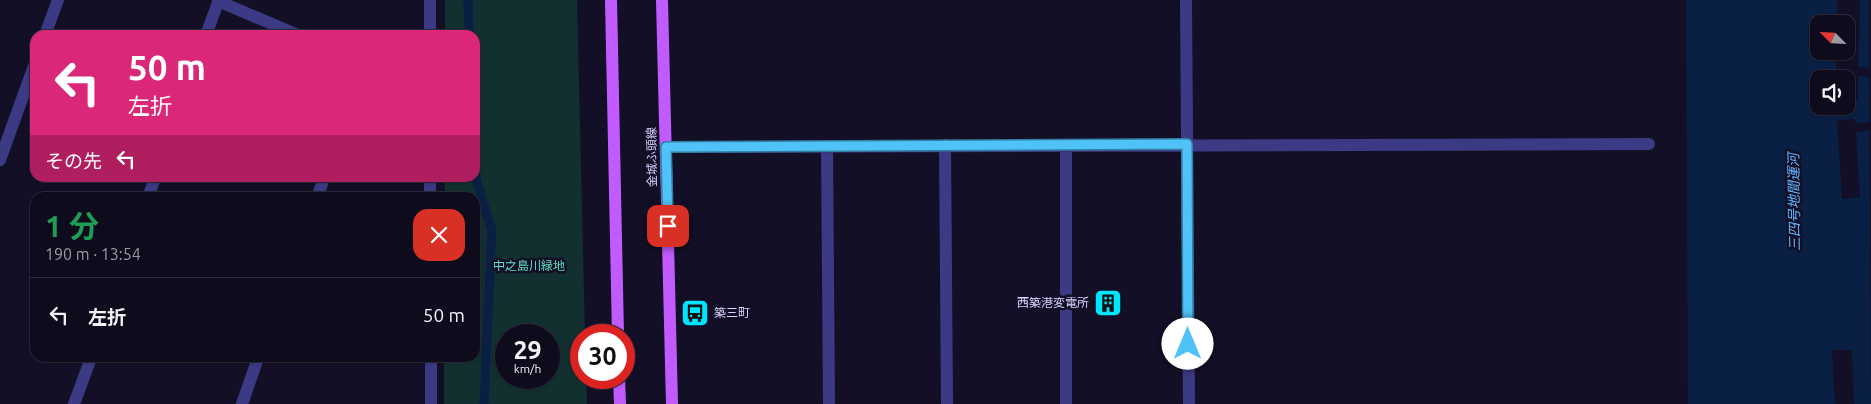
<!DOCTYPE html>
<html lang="ja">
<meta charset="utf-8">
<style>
body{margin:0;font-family:Ubuntu,"Noto Sans JP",sans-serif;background:#1c1929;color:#f1f3f6;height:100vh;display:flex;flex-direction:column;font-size:19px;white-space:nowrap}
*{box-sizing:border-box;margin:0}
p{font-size:16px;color:#9b9ba3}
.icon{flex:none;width:28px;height:28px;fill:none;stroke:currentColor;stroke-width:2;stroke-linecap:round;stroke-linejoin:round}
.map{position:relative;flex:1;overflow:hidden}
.panel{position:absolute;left:30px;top:192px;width:450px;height:170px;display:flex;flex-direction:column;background:#0e0b1c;border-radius:15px;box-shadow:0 1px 4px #0004,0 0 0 1px #2e2b3b}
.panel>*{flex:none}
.top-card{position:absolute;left:30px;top:30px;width:450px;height:152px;border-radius:15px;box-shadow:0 1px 4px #0004,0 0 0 1px #2e2b3b;background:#db2777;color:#fff;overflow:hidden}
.needle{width:32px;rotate:294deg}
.tools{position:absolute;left:1810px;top:15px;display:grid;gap:10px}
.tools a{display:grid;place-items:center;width:45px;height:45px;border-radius:10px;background:#0e0b1c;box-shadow:0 1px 4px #0004,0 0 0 1px #2e2b3b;font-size:25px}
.speed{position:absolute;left:495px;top:324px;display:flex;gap:10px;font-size:25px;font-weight:700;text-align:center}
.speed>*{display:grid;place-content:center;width:65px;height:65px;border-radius:50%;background:#0e0b1c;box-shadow:0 1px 4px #0004,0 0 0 1px #2e2b3b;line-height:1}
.speed small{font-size:12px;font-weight:400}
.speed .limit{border:8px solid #d22;background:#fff;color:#111}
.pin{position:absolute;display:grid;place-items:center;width:42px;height:42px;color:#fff;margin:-21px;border-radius:10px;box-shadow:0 2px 8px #0006}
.me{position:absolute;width:55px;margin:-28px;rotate:0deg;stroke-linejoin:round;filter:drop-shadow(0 0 4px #0008)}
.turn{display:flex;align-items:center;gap:18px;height:105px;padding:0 15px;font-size:22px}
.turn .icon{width:65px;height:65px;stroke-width:2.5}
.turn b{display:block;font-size:35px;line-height:42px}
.then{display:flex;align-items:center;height:48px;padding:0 15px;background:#0003;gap:10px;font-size:19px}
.round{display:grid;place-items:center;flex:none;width:52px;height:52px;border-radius:15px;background:#1c1929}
.summary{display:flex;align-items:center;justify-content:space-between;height:85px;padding:0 15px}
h1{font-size:30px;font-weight:700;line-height:38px;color:#1e9e55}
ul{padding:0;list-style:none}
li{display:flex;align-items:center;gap:15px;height:75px;padding:0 15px;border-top:1px solid #2e2b3b}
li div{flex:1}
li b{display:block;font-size:19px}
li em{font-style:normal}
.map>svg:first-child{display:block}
.green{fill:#12302f;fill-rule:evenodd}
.water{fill:#0a1f44;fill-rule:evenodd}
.pier{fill:#130f26}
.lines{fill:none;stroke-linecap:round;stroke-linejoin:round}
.stream{stroke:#0a1f44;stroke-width:9}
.minor{stroke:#3d3a85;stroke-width:12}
.primary{stroke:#c25bff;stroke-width:12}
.route-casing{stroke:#337fa1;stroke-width:12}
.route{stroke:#4fc3f7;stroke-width:9}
.labels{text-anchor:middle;stroke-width:5;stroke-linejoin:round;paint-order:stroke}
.street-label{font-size:12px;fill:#d9d4ff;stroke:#130f26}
.park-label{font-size:12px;fill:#5fe0c0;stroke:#130f26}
.poi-label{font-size:12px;fill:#d9d4ff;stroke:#130f26;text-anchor:end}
.water-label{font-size:14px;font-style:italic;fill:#62b6ff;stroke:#130f26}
</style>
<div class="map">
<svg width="1871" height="404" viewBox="0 0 1871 404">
<rect width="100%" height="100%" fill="#130f26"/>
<path class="green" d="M 445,0 L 577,0 L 585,335 L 581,335 L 581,378 L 586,378 L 587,404 L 444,404 L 444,358 L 475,358 L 475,198 L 445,197 L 445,178 L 475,178 L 475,35 L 445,35 ZM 506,335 L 549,335 L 549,378 L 506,378 Z"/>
<path class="water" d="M 1686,0 L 1869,0 L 1871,404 L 1688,404 ZM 1819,24 L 1846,24 L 1846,51 L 1819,51 ZM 1819,79 L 1846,79 L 1846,106 L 1819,106 Z"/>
<path class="pier" d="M 1837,0 L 1860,0 L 1858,67 L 1869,68 L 1870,77 L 1858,76 L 1858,100 L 1846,100 L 1846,79 L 1836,79 L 1836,51 L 1846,51 L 1846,24 L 1837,24 Z
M 1855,119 L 1855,123 L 1870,122 L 1870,130 L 1856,132 L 1860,197 L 1842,199 L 1837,120 Z
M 1832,350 L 1852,350 L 1854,404 L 1835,404 Z"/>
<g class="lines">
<path class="stream" d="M 468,0 L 469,35
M 475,175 L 492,231 L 484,402"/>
<path class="minor" d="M 430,0 L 430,35
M 1186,0 L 1189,404
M 218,1 L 298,35
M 45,35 L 58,0
M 206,35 L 219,0
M 945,145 L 947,404
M 827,146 L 829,404
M 666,147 L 1649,144
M 0,160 L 35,63
M 430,178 L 430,198
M 148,198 L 155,178
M 317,198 L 324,178
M 431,358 L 431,404
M 74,404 L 91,358
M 242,404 L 258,358
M 1066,404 L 1066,145"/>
<path class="primary" d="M 611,0 L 618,335
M 662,0 L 672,404
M 619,378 L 620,404"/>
</g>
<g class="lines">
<g class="route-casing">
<path id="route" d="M 668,226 L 666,147 L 1187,144 L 1188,344"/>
</g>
<use href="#route" class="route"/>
</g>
<defs>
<g id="building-square" transform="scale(1.4375)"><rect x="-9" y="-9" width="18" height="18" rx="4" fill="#00e5ff" stroke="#130f26"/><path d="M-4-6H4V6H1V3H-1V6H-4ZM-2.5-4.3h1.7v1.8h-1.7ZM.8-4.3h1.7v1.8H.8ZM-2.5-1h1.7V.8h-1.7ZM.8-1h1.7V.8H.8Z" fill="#111"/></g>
<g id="bus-square" transform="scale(1.4375)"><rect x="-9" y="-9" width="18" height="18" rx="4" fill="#00e5ff" stroke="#130f26"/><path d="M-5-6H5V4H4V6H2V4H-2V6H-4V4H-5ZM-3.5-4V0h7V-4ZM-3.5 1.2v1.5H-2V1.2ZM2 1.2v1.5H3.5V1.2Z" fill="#111"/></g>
</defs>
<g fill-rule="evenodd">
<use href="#building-square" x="1108" y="303"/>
<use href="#bus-square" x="695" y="313"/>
</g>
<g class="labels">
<g class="street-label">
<text transform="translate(652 157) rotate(-91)" y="4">金城ふ頭線</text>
</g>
<g class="park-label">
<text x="529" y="270">中之島川緑地</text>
</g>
<g class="poi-label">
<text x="1089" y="307">西築港変電所</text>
<text x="714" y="317" text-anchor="start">築三町</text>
</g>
<g class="water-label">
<text transform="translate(1794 202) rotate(-91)" y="5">三四号地間運河</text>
</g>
</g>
</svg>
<div class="tools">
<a><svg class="needle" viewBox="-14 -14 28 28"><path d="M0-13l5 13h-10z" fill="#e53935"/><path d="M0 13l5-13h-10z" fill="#9b9ba3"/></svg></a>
<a><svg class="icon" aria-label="sound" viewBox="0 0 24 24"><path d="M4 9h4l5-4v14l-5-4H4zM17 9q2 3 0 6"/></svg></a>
</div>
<div class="speed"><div>29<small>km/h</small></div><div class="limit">30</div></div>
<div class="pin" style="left:668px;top:226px;background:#d93025"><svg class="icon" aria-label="arrive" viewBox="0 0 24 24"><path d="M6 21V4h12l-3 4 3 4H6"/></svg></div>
<svg class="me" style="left:1188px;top:344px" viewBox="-20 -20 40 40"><circle r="19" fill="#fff"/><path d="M0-13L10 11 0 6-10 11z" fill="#4fc3f7"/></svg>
<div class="top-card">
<div class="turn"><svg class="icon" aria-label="left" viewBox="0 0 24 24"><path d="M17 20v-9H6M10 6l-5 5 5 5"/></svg><div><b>50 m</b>左折</div></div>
<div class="then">その先<svg class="icon" aria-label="left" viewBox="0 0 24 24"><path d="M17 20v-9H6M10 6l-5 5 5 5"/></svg></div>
</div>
<section class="panel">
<div class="summary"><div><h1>1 分</h1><p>190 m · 13:54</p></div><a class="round" style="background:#d93025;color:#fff"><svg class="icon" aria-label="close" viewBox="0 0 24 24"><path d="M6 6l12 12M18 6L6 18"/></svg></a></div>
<ul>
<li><svg class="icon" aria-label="left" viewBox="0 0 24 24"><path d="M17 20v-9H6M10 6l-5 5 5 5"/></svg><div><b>左折</b></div><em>50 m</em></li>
</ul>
</section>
</div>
